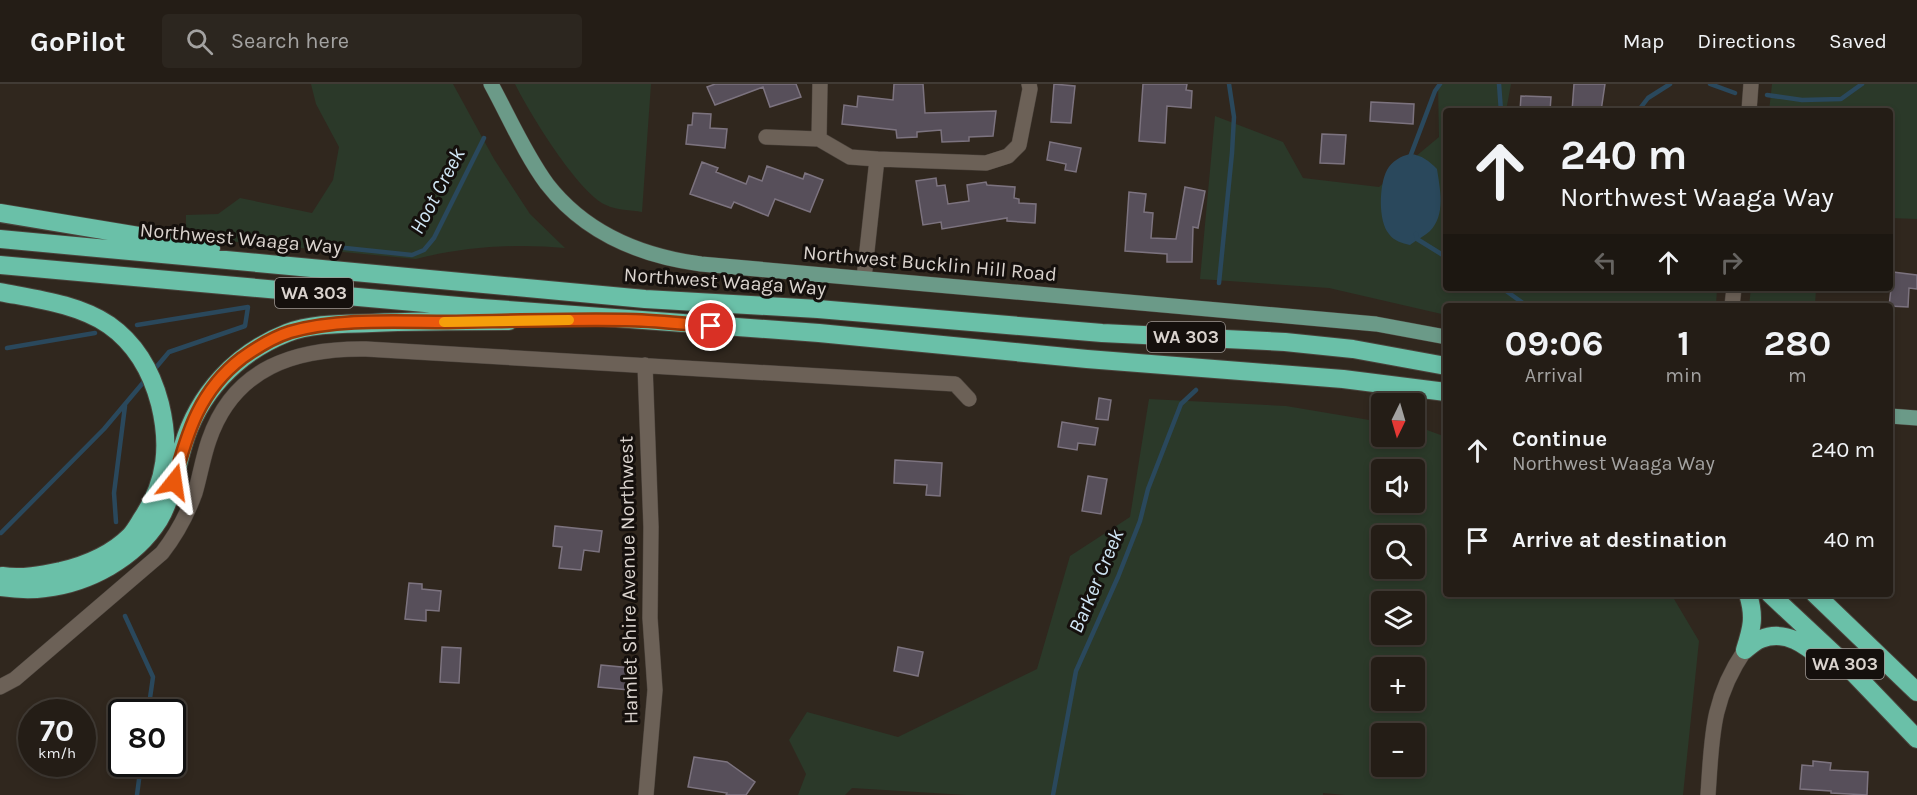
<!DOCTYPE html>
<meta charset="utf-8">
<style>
body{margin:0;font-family:Karla,sans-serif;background:#2c261f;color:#f1f3f6;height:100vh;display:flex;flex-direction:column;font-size:22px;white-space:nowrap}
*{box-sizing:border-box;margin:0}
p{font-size:20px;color:#a3a2a1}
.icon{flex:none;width:33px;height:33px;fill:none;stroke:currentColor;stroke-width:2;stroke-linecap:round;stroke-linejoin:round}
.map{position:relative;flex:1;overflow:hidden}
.panel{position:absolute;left:1443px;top:219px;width:450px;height:294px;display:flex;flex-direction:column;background:#241d16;border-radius:6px;box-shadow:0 3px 9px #0003,0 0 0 2px #413b35}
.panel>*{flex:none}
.top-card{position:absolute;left:1443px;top:24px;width:450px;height:183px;border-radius:6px;box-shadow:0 3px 9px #0003,0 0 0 2px #413b35;background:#241d16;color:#f1f3f6;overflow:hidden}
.needle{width:39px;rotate:185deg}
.controls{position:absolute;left:1371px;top:309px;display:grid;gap:12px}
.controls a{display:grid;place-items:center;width:54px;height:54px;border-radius:6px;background:#241d16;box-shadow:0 3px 9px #0003,0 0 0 2px #413b35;font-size:30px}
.speed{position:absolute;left:18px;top:615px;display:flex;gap:12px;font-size:30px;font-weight:700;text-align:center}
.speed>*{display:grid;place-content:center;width:78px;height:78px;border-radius:50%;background:#241d16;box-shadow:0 3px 9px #0003,0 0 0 2px #413b35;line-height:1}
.speed small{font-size:15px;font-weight:400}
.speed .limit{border:3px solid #111;border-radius:9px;background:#fff;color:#111}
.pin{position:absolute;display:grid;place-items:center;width:51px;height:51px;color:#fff;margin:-26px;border:3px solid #fff;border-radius:50%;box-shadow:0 2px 6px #0007}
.me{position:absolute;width:66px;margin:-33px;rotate:15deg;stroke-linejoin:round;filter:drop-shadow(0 0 4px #0008)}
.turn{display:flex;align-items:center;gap:21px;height:126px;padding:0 18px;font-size:27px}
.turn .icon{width:78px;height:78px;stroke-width:2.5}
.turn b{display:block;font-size:42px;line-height:51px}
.lanes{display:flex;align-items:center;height:57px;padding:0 18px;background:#0003;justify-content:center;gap:30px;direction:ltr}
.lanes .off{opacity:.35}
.eta{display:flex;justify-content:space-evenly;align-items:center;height:102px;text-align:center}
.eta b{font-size:36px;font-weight:700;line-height:42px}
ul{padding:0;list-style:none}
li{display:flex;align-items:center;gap:18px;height:90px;padding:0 18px}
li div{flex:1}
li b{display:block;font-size:22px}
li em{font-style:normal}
header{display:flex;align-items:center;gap:36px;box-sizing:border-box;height:84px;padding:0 30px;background:#241d16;border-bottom:2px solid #413b35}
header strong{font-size:28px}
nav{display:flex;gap:33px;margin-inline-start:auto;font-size:21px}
.search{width:420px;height:54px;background:#2c261f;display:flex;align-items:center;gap:15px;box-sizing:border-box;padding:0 21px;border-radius:6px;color:#a3a2a1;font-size:22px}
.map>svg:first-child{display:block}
.green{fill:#2b3929;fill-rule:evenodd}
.water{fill:#2a485c}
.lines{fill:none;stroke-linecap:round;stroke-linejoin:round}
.stream{stroke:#2a485c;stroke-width:4.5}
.building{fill:#574f5a;stroke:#7c737f;stroke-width:1.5}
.minor-casing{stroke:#4a423b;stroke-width:16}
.major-casing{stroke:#4a423b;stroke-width:16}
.highway-casing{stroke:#4a423b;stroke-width:20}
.minor{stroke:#6c6157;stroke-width:15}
.major{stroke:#6b9a88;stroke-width:15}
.highway{stroke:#6ac0a8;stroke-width:18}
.route-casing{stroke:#983908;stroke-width:15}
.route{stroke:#ea580c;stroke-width:10}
.slow{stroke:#f59e0b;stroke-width:10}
.labels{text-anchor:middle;stroke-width:6;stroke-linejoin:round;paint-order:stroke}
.shield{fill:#15100d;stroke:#9f9894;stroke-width:1.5}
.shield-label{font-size:18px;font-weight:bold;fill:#dad3ce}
.street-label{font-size:20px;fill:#dad3ce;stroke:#15100d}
.water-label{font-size:21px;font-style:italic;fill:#d0e6f6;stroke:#15100d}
</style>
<header>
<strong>GoPilot</strong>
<div class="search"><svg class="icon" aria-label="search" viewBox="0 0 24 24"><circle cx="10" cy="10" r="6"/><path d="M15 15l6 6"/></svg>Search here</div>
<nav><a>Map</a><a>Directions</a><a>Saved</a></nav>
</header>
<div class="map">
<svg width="1917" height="711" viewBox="0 0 1917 711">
<rect width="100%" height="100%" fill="#30271e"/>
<path class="green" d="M 311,0 L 453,0 L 494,75 L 530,130 L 565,164 C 516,159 463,163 416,175 L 186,153 L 186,131 L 218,130 L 240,114 L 312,129 L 333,96 L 339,63 L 316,20 Z
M 515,0 L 651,0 L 642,128 C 631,126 616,126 606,121 C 578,109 529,28 515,0 Z
M 1438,0 L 1511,0 L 1506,27 L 1446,27 L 1446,204 L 1717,204 L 1716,222 L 1446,222 L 1446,231 L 1329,204 L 1200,195 L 1215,32 L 1283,58 L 1303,94 L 1379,103 L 1439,53 Z
M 1772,0 L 1917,0 L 1917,135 L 1890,134 L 1890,27 L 1769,27 Z
M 1751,204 L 1816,204 L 1815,222 L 1749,222 Z
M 1149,315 L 1286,322 L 1381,338 L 1382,352 L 1414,352 L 1415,344 L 1427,346 L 1446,353 L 1446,510 L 1671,510 L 1699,557 L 1683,711 L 1345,711 L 1323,709 L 1323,711 L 966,711 L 852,704 L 845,711 L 798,711 L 806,690 L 789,656 L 807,628 L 898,653 L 1037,585 L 1070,472 L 1130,433 ZM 1382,386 L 1414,386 L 1414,418 L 1382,418 ZM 1382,452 L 1414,452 L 1414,484 L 1382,484 ZM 1382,518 L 1414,518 L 1414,550 L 1382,550 ZM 1382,584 L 1414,584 L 1414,616 L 1382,616 ZM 1382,650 L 1414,650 L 1414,682 L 1382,682 Z"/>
<path class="water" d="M 1410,70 C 1422,71 1429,77 1437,85 C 1440,105 1446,131 1430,147 C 1425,152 1416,156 1410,161 C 1402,159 1394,157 1389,150 C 1378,137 1379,101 1387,86 C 1392,77 1401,72 1410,70 Z"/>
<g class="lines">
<path class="stream" d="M 1499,0 L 1501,27
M 1710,0 L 1735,9
M 1767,11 L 1802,16 L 1841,15 L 1862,0
M 1638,27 L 1648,14 L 1670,0
M 1410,73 L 1435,7 L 1440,0
M 1416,150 L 1417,155 L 1446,173
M 307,160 L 412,171 L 424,166 L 434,154 L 484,54
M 1219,199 L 1232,69 L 1234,33 L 1229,0
M 1502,204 L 1527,222
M 137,241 L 248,223 L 245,242 L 169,268 L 153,287
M 7,264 L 95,249
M 116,438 L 114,409 L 125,322
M 1,449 L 104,345 L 147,294
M 125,532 L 153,593 L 148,628
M 137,711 L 141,680
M 1053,711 L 1076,587 L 1118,493 L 1140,437 L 1148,405 L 1181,320 L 1196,306"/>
</g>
<path class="building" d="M 715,0 L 796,0 L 801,13 L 770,23 L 763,3 L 715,21 L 707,3 Z
M 894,0 L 923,0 L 925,29 L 996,27 L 993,52 L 969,53 L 969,57 L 942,58 L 941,46 L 917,48 L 917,53 L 897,54 L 896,46 L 842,40 L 844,21 L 857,23 L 858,12 L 893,16 Z
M 1054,0 L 1075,2 L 1071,39 L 1051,38 Z
M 1143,0 L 1187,0 L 1186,6 L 1192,7 L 1191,24 L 1167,22 L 1165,59 L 1139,57 Z
M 1574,0 L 1605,0 L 1601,27 L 1572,27 Z
M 1521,12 L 1551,13 L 1550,27 L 1520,27 Z
M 1371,18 L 1414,20 L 1413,40 L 1370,37 Z
M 693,29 L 711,30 L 710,44 L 727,45 L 725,64 L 686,60 L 688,41 L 692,41 Z
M 1322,50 L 1346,51 L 1344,80 L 1320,79 Z
M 1050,58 L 1081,64 L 1076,88 L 1065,86 L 1066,80 L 1047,76 Z
M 702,78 L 718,84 L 716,88 L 746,100 L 749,92 L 762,97 L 767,82 L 803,95 L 805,89 L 823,96 L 810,128 L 775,115 L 768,132 L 734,118 L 731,124 L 690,110 Z
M 936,94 L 937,102 L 945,101 L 948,120 L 969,117 L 967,101 L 986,98 L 987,101 L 1015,103 L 1014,114 L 1019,115 L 1019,119 L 1036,120 L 1035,139 L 1007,137 L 1007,134 L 942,145 L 941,138 L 923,141 L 916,97 Z
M 1185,103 L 1205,107 L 1198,144 L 1193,143 L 1192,178 L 1167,178 L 1167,170 L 1125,167 L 1129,108 L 1146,110 L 1144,128 L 1153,129 L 1151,154 L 1176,155 Z
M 1893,188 L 1917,191 L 1917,205 L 1909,204 L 1908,223 L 1889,222 Z
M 1099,314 L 1111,316 L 1108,336 L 1096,335 Z
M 1062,338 L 1098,344 L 1095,361 L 1078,359 L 1077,366 L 1058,363 Z
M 895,376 L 942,379 L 940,412 L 926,411 L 927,401 L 894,399 Z
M 1088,392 L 1107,395 L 1101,430 L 1082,427 Z
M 555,442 L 602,447 L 599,468 L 584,466 L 581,486 L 559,484 L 562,463 L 553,462 Z
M 409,499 L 422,500 L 422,505 L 441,507 L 439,527 L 426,526 L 426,537 L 405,535 Z
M 442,563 L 461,564 L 459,599 L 440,598 Z
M 898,563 L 923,568 L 918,592 L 894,587 Z
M 601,581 L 632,584 L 629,606 L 598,603 Z
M 694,673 L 727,678 L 755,698 L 746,711 L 726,711 L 727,709 L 688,703 Z
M 1813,677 L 1831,679 L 1830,686 L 1868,688 L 1867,711 L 1831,709 L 1831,707 L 1800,705 L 1802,681 L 1813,682 Z"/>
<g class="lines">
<g class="minor-casing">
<path id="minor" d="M 820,0 L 819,55 L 850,73 L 877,75 L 986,79 L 1008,72 L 1019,61 L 1030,5 L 1029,0
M 1749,27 L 1751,0
M 766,53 L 819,55
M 864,194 L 877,75
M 1732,222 L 1734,204
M 645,281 L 651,443 L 650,534 L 655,606 L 646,711
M 0,603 L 15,595 L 162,469 C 176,451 187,431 195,409 C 200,392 203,373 209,356 C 234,283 296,264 366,265 L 955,300 L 969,315
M 1708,711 C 1712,653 1711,616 1745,566"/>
</g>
<g class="major-casing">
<path id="major" d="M 491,0 C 509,33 525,70 547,100 C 585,149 641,172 701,180 L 1376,240 L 1446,253
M 1890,332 L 1917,334"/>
</g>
<g class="highway-casing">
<path id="highway" d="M 0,129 L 211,164
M 0,155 L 645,215 L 818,225 L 1102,249 L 1285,258 L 1353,265 L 1446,282
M 0,181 L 481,224 L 819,249 L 1087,275 L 1343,295 L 1446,308
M 0,208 C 36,215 78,220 109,241 C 136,260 152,289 160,320 C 170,361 167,397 143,433 C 139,439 135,447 130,452 C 112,470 86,481 61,487 C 42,491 22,495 2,492
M 0,503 C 14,505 31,506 45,504 C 89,499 135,474 159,436 C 172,414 176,386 183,362 C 198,310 236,269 287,249 C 312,239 345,240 372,239 C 418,237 463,237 509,237
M 1770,510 L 1846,581 L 1917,655
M 1815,510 L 1917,608
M 1745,566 C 1750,562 1755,557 1761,555 C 1790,543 1813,568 1834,584
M 1745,566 C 1752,544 1755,533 1748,510"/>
</g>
<use href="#minor" class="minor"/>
<use href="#major" class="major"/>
<use href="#highway" class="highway"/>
</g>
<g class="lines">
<g class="route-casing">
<path id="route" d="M 174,398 C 187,348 200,306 242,274 C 256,264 274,253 290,248 C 340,234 397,238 448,238 C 507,237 566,235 625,236 C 653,236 682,240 711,242"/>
</g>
<use href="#route" class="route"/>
<path class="slow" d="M 444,238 L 569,236"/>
</g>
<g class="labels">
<g class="shield">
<rect x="275" y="194" width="78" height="30" rx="4.5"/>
<rect x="1147" y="238" width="78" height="30" rx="4.5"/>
<rect x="1806" y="565" width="78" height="30" rx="4.5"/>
</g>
<g class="shield-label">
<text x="314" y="215">WA 303</text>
<text x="1186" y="259">WA 303</text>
<text x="1845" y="586">WA 303</text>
</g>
<g class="street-label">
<text transform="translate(241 154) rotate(5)" y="7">Northwest Waaga Way</text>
<text transform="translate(930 179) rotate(5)" y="7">Northwest Bucklin Hill Road</text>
<text transform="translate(725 197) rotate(4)" y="7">Northwest Waaga Way</text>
<text transform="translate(628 496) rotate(-91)" y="7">Hamlet Shire Avenue Northwest</text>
</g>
<g class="water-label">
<text transform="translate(437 107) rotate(-62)" y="7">Hoot Creek</text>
<text transform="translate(1096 497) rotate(-67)" y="7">Barker Creek</text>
</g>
</g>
</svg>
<div class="controls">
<a><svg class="needle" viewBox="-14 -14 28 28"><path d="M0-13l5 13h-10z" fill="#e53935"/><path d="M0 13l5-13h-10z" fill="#a3a2a1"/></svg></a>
<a><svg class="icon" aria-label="sound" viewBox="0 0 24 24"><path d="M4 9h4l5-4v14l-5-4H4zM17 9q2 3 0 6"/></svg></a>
<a><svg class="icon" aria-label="search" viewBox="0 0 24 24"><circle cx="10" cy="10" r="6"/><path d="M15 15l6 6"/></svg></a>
<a><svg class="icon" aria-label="layers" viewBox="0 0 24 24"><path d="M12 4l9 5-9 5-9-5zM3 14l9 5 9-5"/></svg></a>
<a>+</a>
<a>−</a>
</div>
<div class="speed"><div>70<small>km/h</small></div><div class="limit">80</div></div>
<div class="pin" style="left:711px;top:242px;background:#d93025"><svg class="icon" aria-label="arrive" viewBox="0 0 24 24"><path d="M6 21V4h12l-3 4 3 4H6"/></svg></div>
<svg class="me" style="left:174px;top:398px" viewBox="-20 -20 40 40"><path d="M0-17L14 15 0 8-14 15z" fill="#ea580c" stroke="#fff" stroke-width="4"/></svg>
<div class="top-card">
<div class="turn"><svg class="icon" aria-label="ahead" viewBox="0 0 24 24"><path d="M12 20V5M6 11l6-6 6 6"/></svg><div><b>240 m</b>Northwest Waaga Way</div></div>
<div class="lanes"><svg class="icon off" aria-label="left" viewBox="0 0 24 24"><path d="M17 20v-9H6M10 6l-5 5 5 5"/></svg><svg class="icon" aria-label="ahead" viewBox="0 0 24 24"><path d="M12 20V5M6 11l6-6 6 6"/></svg><svg class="icon off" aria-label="right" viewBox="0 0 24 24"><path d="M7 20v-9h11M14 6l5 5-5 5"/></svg></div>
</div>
<section class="panel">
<div class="eta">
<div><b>09:06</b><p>Arrival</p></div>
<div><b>1</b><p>min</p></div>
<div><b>280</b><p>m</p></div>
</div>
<ul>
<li><svg class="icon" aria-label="ahead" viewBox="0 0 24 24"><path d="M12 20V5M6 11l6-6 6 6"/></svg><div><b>Continue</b><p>Northwest Waaga Way</p></div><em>240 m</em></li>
<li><svg class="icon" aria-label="arrive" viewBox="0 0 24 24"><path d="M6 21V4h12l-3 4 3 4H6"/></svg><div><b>Arrive at destination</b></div><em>40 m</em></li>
</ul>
</section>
</div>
